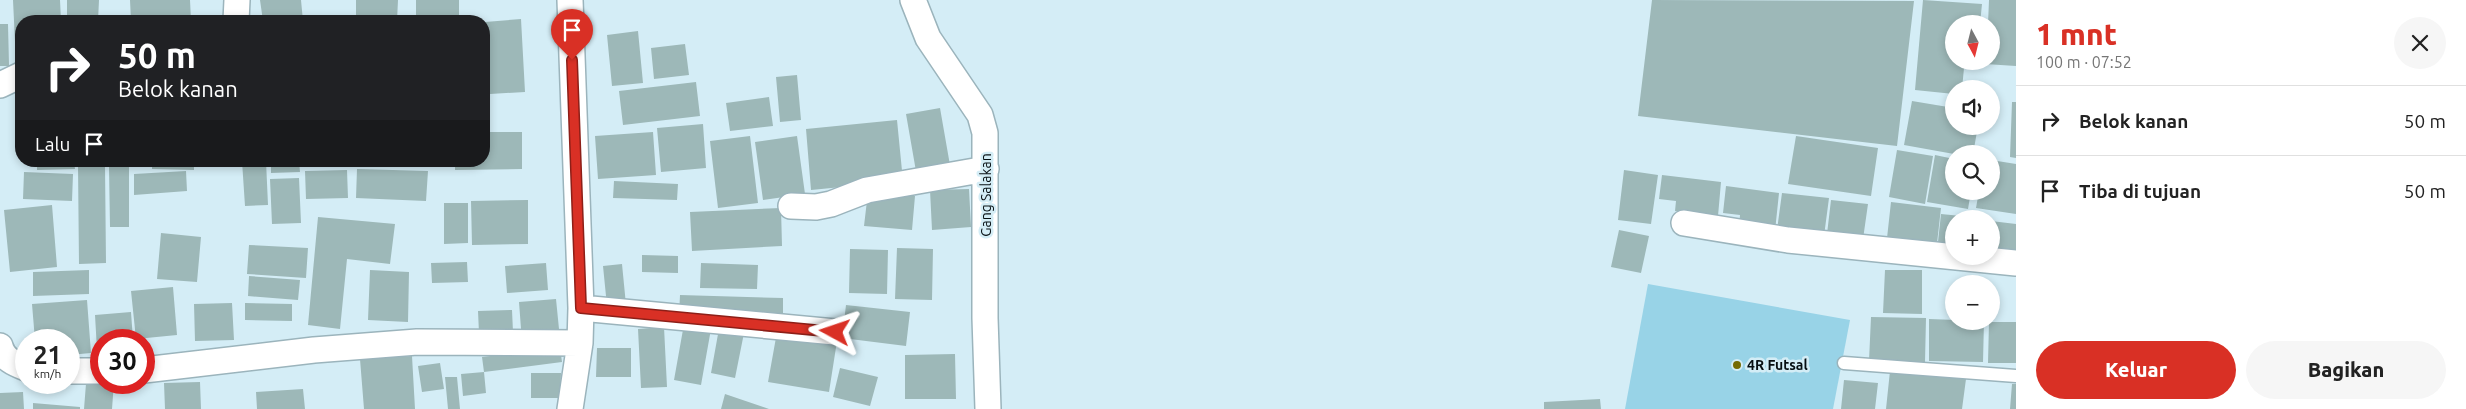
<!DOCTYPE html>
<html lang="id">
<meta charset="utf-8">
<style>
body{margin:0;font-family:Ubuntu,sans-serif;background:#f6f6f6;color:#222;height:100vh;display:flex;flex-direction:column;font-size:19px;white-space:nowrap}
*{box-sizing:border-box;margin:0}
p{font-size:16px;color:#767676}
.icon{flex:none;width:28px;height:28px;fill:none;stroke:currentColor;stroke-width:2;stroke-linecap:round;stroke-linejoin:round}
.map{position:relative;flex:1;overflow:hidden}
.panel{display:flex;flex-direction:column;background:#fff;width:450px}
.panel>*{flex:none}
.top-card{position:absolute;left:15px;top:15px;width:475px;height:152px;border-radius:20px;box-shadow:0 2px 8px #0003;background:#202124;color:#fff;overflow:hidden}
.needle{width:32px;rotate:173deg}
.tools{position:absolute;left:1945px;top:15px;display:grid;gap:10px}
.tools a{display:grid;place-items:center;width:55px;height:55px;border-radius:50%;background:#fff;box-shadow:0 2px 8px #0003;font-size:25px}
.speed{position:absolute;left:15px;top:329px;display:flex;gap:10px;font-size:25px;font-weight:700;text-align:center}
.speed>*{display:grid;place-content:center;width:65px;height:65px;border-radius:50%;background:#fff;box-shadow:0 2px 8px #0003;line-height:1}
.speed small{font-size:12px;font-weight:400}
.speed .limit{border:8px solid #d22;background:#fff;color:#111}
.pin{position:absolute;display:grid;place-items:center;width:42px;height:42px;color:#fff;margin:-51px -21px;border-radius:50% 50% 50% 0;rotate:-45deg;box-shadow:0 0 5px #0007}
.pin .icon{rotate:45deg}
.me{position:absolute;width:55px;margin:-28px;rotate:275deg;stroke-linejoin:round;filter:drop-shadow(0 0 4px #0008)}
.turn{display:flex;align-items:center;gap:18px;height:105px;padding:0 20px;font-size:22px}
.turn .icon{width:65px;height:65px;stroke-width:2.5}
.turn b{display:block;font-size:35px;line-height:42px}
.then{display:flex;align-items:center;height:48px;padding:0 20px;background:#0003;gap:10px;font-size:19px}
.round{display:grid;place-items:center;flex:none;width:52px;height:52px;border-radius:26px;background:#f6f6f6}
.overview{display:flex;align-items:center;justify-content:space-between;height:85px;padding:0 20px}
h1{font-size:30px;font-weight:800;line-height:38px;color:#d93025}
.primary-button{display:flex;gap:10px;margin-top:auto;padding:10px 20px}
.primary-button a{flex:1;height:58px;border-radius:30px;background:#d93025;color:#fff;font-size:20px;font-weight:800;line-height:58px;text-align:center}
.primary-button a+a{background:#f6f6f6;color:#222}
ul{padding:0;list-style:none}
li{display:flex;align-items:center;gap:15px;height:70px;padding:0 20px;border-top:1px solid #e0e0e0}
li div{flex:1}
li b{display:block;font-size:19px}
li em{font-style:normal}
main{display:flex;flex:1;min-height:0}
.map>svg:first-child{display:block}
.green{fill:#98d3e7}
.building{fill:#9db8b8}
.lines{fill:none;stroke-linecap:round;stroke-linejoin:round}
.service-casing{stroke:#9bb4bc;stroke-width:15}
.minor-casing{stroke:#9bb4bc;stroke-width:28}
.service{stroke:#fff;stroke-width:12}
.minor{stroke:#fff;stroke-width:25}
.route-casing{stroke:#8d1f18;stroke-width:12}
.route{stroke:#d93025;stroke-width:9}
.poi-dot{fill:#746b04;stroke:#d4edf6;stroke-width:2}
.labels{text-anchor:middle;stroke-width:5;stroke-linejoin:round;paint-order:stroke}
.street-label{font-size:14px;fill:#060e11;stroke:#d4edf6}
.poi-label{font-size:14px;font-weight:bold;fill:#060e11;stroke:#d4edf6;text-anchor:start}
</style>
<main>
<div class="map">
<svg width="2016" height="409" viewBox="0 0 2016 409">
<rect width="100%" height="100%" fill="#d4edf6"/>
<path class="green" d="M 1648,284 L 1850,320 L 1833,409 L 1625,409 Z"/>
<path class="building" d="M 13,0 L 60,0 L 61,21 L 21,21 L 21,41 L 15,42 Z
M 67,0 L 99,0 L 98,21 L 67,21 Z
M 130,0 L 190,0 L 191,21 L 131,21 Z
M 260,0 L 301,0 L 303,21 L 263,21 Z
M 356,0 L 398,0 L 397,21 L 356,21 Z
M 416,0 L 459,0 L 459,21 L 416,21 Z
M 1652,0 L 1914,1 L 1897,146 L 1638,116 Z
M 1923,0 L 1982,4 L 1980,24 L 1954,24 L 1954,61 L 1977,61 L 1976,69 L 1964,68 L 1962,89 L 1954,89 L 1954,94 L 1915,90 Z
M 1989,0 L 2016,0 L 2016,66 L 1985,64 L 1985,61 L 1991,61 L 1991,24 L 1988,24 Z
M 521,19 L 525,92 L 490,94 L 485,22 Z
M 0,24 L 8,24 L 9,66 L 0,66 Z
M 638,31 L 643,83 L 612,86 L 607,35 Z
M 685,44 L 689,75 L 654,79 L 651,48 Z
M 797,75 L 801,120 L 780,122 L 776,77 Z
M 696,82 L 700,116 L 623,125 L 619,91 Z
M 769,97 L 773,126 L 730,131 L 726,103 Z
M 1912,101 L 1954,108 L 1954,126 L 1978,126 L 1973,154 L 1954,154 L 1904,145 Z
M 484,102 L 489,102 L 489,132 L 522,132 L 522,169 L 455,170 L 455,161 L 484,161 Z
M 2012,102 L 2016,102 L 2016,158 L 2010,157 Z
M 940,108 L 951,171 L 917,177 L 906,114 Z
M 897,120 L 903,181 L 811,190 L 806,129 Z
M 703,124 L 706,168 L 661,172 L 657,128 Z
M 653,132 L 656,175 L 598,179 L 595,136 Z
M 750,136 L 758,203 L 718,208 L 710,141 Z
M 797,136 L 805,194 L 763,200 L 755,142 Z
M 1796,136 L 1878,148 L 1871,196 L 1788,184 Z
M 1897,150 L 1933,156 L 1925,204 L 1889,197 Z
M 1935,155 L 1954,159 L 1954,191 L 1971,191 L 1968,209 L 1927,202 Z
M 1991,160 L 2016,164 L 2016,214 L 1976,208 L 1979,191 L 1991,191 Z
M 37,161 L 74,161 L 75,169 L 37,170 Z
M 152,161 L 194,161 L 194,170 L 152,169 Z
M 242,161 L 266,161 L 268,205 L 245,206 Z
M 271,161 L 299,161 L 300,172 L 271,173 Z
M 78,165 L 105,165 L 106,263 L 79,264 Z
M 109,167 L 129,167 L 129,227 L 110,227 Z
M 357,169 L 428,171 L 426,201 L 356,198 Z
M 347,170 L 348,198 L 306,199 L 305,171 Z
M 1624,170 L 1658,175 L 1651,224 L 1618,220 Z
M 186,171 L 187,191 L 134,195 L 134,174 Z
M 24,172 L 73,174 L 72,201 L 23,199 Z
M 1662,175 L 1721,182 L 1718,216 L 1675,211 L 1676,201 L 1659,199 Z
M 299,178 L 301,223 L 272,224 L 270,179 Z
M 614,181 L 678,184 L 677,200 L 613,198 Z
M 1726,186 L 1779,193 L 1775,231 L 1739,227 L 1740,215 L 1723,213 Z
M 969,189 L 971,227 L 932,230 L 930,190 Z
M 868,192 L 915,196 L 912,230 L 864,226 Z
M 1782,193 L 1829,198 L 1824,236 L 1777,230 Z
M 528,200 L 528,244 L 472,245 L 471,201 Z
M 1831,200 L 1868,204 L 1863,239 L 1827,234 Z
M 1891,202 L 1941,208 L 1936,252 L 1886,247 Z
M 444,203 L 468,203 L 468,243 L 444,244 Z
M 52,205 L 57,267 L 10,272 L 4,210 Z
M 781,208 L 782,246 L 692,251 L 690,212 Z
M 1941,214 L 1971,217 L 1954,219 L 1954,253 L 1937,251 Z
M 318,217 L 395,224 L 390,264 L 347,259 L 340,329 L 308,325 Z
M 1991,221 L 2016,224 L 2016,258 L 1991,255 Z
M 1619,230 L 1649,236 L 1641,273 L 1611,267 Z
M 161,233 L 201,237 L 197,282 L 157,279 Z
M 249,245 L 308,248 L 306,278 L 247,274 Z
M 897,248 L 933,249 L 932,300 L 895,299 Z
M 850,249 L 888,250 L 887,294 L 849,293 Z
M 642,255 L 678,256 L 678,273 L 642,272 Z
M 467,262 L 468,282 L 432,283 L 431,263 Z
M 546,263 L 548,290 L 507,293 L 505,266 Z
M 701,263 L 758,265 L 757,289 L 700,288 Z
M 622,264 L 626,305 L 607,306 L 603,266 Z
M 89,270 L 89,294 L 33,296 L 33,272 Z
M 370,270 L 409,272 L 408,322 L 368,320 Z
M 1885,270 L 1922,270 L 1922,314 L 1883,313 Z
M 249,276 L 300,280 L 298,300 L 248,296 Z
M 173,287 L 177,335 L 136,339 L 131,291 Z
M 680,295 L 783,298 L 783,318 L 679,316 Z
M 556,299 L 560,339 L 522,342 L 519,302 Z
M 87,300 L 91,353 L 69,355 L 69,340 L 35,340 L 32,304 Z
M 232,303 L 234,340 L 195,341 L 194,304 Z
M 245,303 L 292,304 L 292,321 L 245,320 Z
M 846,305 L 910,312 L 906,346 L 842,338 Z
M 512,310 L 513,332 L 479,333 L 478,311 Z
M 131,312 L 133,340 L 101,340 L 101,349 L 97,350 L 95,315 Z
M 1871,317 L 1926,318 L 1925,362 L 1869,361 Z
M 1929,319 L 1984,321 L 1983,362 L 1929,361 Z
M 1989,322 L 2016,322 L 2016,363 L 1988,363 Z
M 720,323 L 745,328 L 735,378 L 711,373 Z
M 684,324 L 711,329 L 701,385 L 674,380 Z
M 664,327 L 667,387 L 641,388 L 638,329 Z
M 777,332 L 837,341 L 829,392 L 768,382 Z
M 560,347 L 562,362 L 484,372 L 482,357 Z
M 597,348 L 631,348 L 631,377 L 596,377 Z
M 955,354 L 956,399 L 905,399 L 905,355 Z
M 412,356 L 415,409 L 364,409 L 360,359 Z
M 440,363 L 444,389 L 422,392 L 418,366 Z
M 840,368 L 878,377 L 870,406 L 833,397 Z
M 87,371 L 101,382 L 114,382 L 112,409 L 84,409 Z
M 1890,371 L 1966,379 L 1962,409 L 1886,409 Z
M 484,372 L 486,393 L 463,396 L 461,374 Z
M 531,373 L 561,373 L 560,398 L 531,398 Z
M 445,377 L 457,377 L 460,409 L 448,409 Z
M 1844,380 L 1878,383 L 1875,409 L 1841,409 Z
M 200,382 L 201,409 L 165,409 L 164,383 Z
M 2012,384 L 2016,384 L 2016,409 L 2010,409 Z
M 303,389 L 305,409 L 257,409 L 256,392 Z
M 23,392 L 24,409 L 0,409 L 0,393 Z
M 725,394 L 769,409 L 721,409 Z
M 1600,399 L 1601,409 L 1544,409 L 1544,402 Z
M 33,403 L 80,407 L 80,409 L 33,409 Z"/>
<g class="lines">
<g class="service-casing">
<path id="service" d="M 1844,363 L 2016,376"/>
</g>
<g class="minor-casing">
<path id="minor" d="M 570,0 L 581,308 L 580,343 L 570,409
M 913,0 L 928,38 L 980,115 L 985,133 L 985,318 L 988,409
M 236,21 L 237,0
M 0,85 L 21,75
M 791,206 L 816,207 L 831,204 L 867,190 L 986,169
M 1684,223 L 1788,240 L 2016,263
M 581,308 L 835,332
M 0,346 C 3,359 15,364 26,368
M 144,370 L 314,350 L 417,342 L 580,343
M 69,371 L 101,371"/>
</g>
<use href="#service" class="service"/>
<use href="#minor" class="minor"/>
</g>
<g class="lines">
<g class="route-casing">
<path id="route" d="M 572,60 L 581,308 L 835,332"/>
</g>
<use href="#route" class="route"/>
</g>
<circle class="poi-dot" cx="1737" cy="365" r="5"/>
<g class="labels">
<g class="street-label">
<text transform="translate(986 195) rotate(-90)" y="5">Gang Salakan</text>
</g>
<g class="poi-label">
<text x="1747" y="370">4R Futsal</text>
</g>
</g>
</svg>
<div class="tools">
<a><svg class="needle" viewBox="-14 -14 28 28"><path d="M0-13l5 13h-10z" fill="#e53935"/><path d="M0 13l5-13h-10z" fill="#767676"/></svg></a>
<a><svg class="icon" aria-label="sound" viewBox="0 0 24 24"><path d="M4 9h4l5-4v14l-5-4H4zM17 9q2 3 0 6"/></svg></a>
<a><svg class="icon" aria-label="search" viewBox="0 0 24 24"><circle cx="10" cy="10" r="6"/><path d="M15 15l6 6"/></svg></a>
<a>+</a>
<a>−</a>
</div>
<div class="speed"><div>21<small>km/h</small></div><div class="limit">30</div></div>
<div class="pin" style="left:572px;top:60px;background:#d93025"><svg class="icon" aria-label="arrive" viewBox="0 0 24 24"><path d="M6 21V4h12l-3 4 3 4H6"/></svg></div>
<svg class="me" style="left:835px;top:332px" viewBox="-20 -20 40 40"><path d="M0-17L14 15 0 8-14 15z" fill="#d93025" stroke="#fff" stroke-width="4"/></svg>
<div class="top-card">
<div class="turn"><svg class="icon" aria-label="right" viewBox="0 0 24 24"><path d="M7 20v-9h11M14 6l5 5-5 5"/></svg><div><b>50 m</b>Belok kanan</div></div>
<div class="then">Lalu<svg class="icon" aria-label="arrive" viewBox="0 0 24 24"><path d="M6 21V4h12l-3 4 3 4H6"/></svg></div>
</div>
</div>
<section class="panel">
<div class="overview"><div><h1>1 mnt</h1><p>100 m · 07:52</p></div><a class="round"><svg class="icon" aria-label="close" viewBox="0 0 24 24"><path d="M6 6l12 12M18 6L6 18"/></svg></a></div>
<ul>
<li><svg class="icon" aria-label="right" viewBox="0 0 24 24"><path d="M7 20v-9h11M14 6l5 5-5 5"/></svg><div><b>Belok kanan</b></div><em>50 m</em></li>
<li><svg class="icon" aria-label="arrive" viewBox="0 0 24 24"><path d="M6 21V4h12l-3 4 3 4H6"/></svg><div><b>Tiba di tujuan</b></div><em>50 m</em></li>
</ul>
<div class="primary-button"><a>Keluar</a><a>Bagikan</a></div>
</section>
</main>
